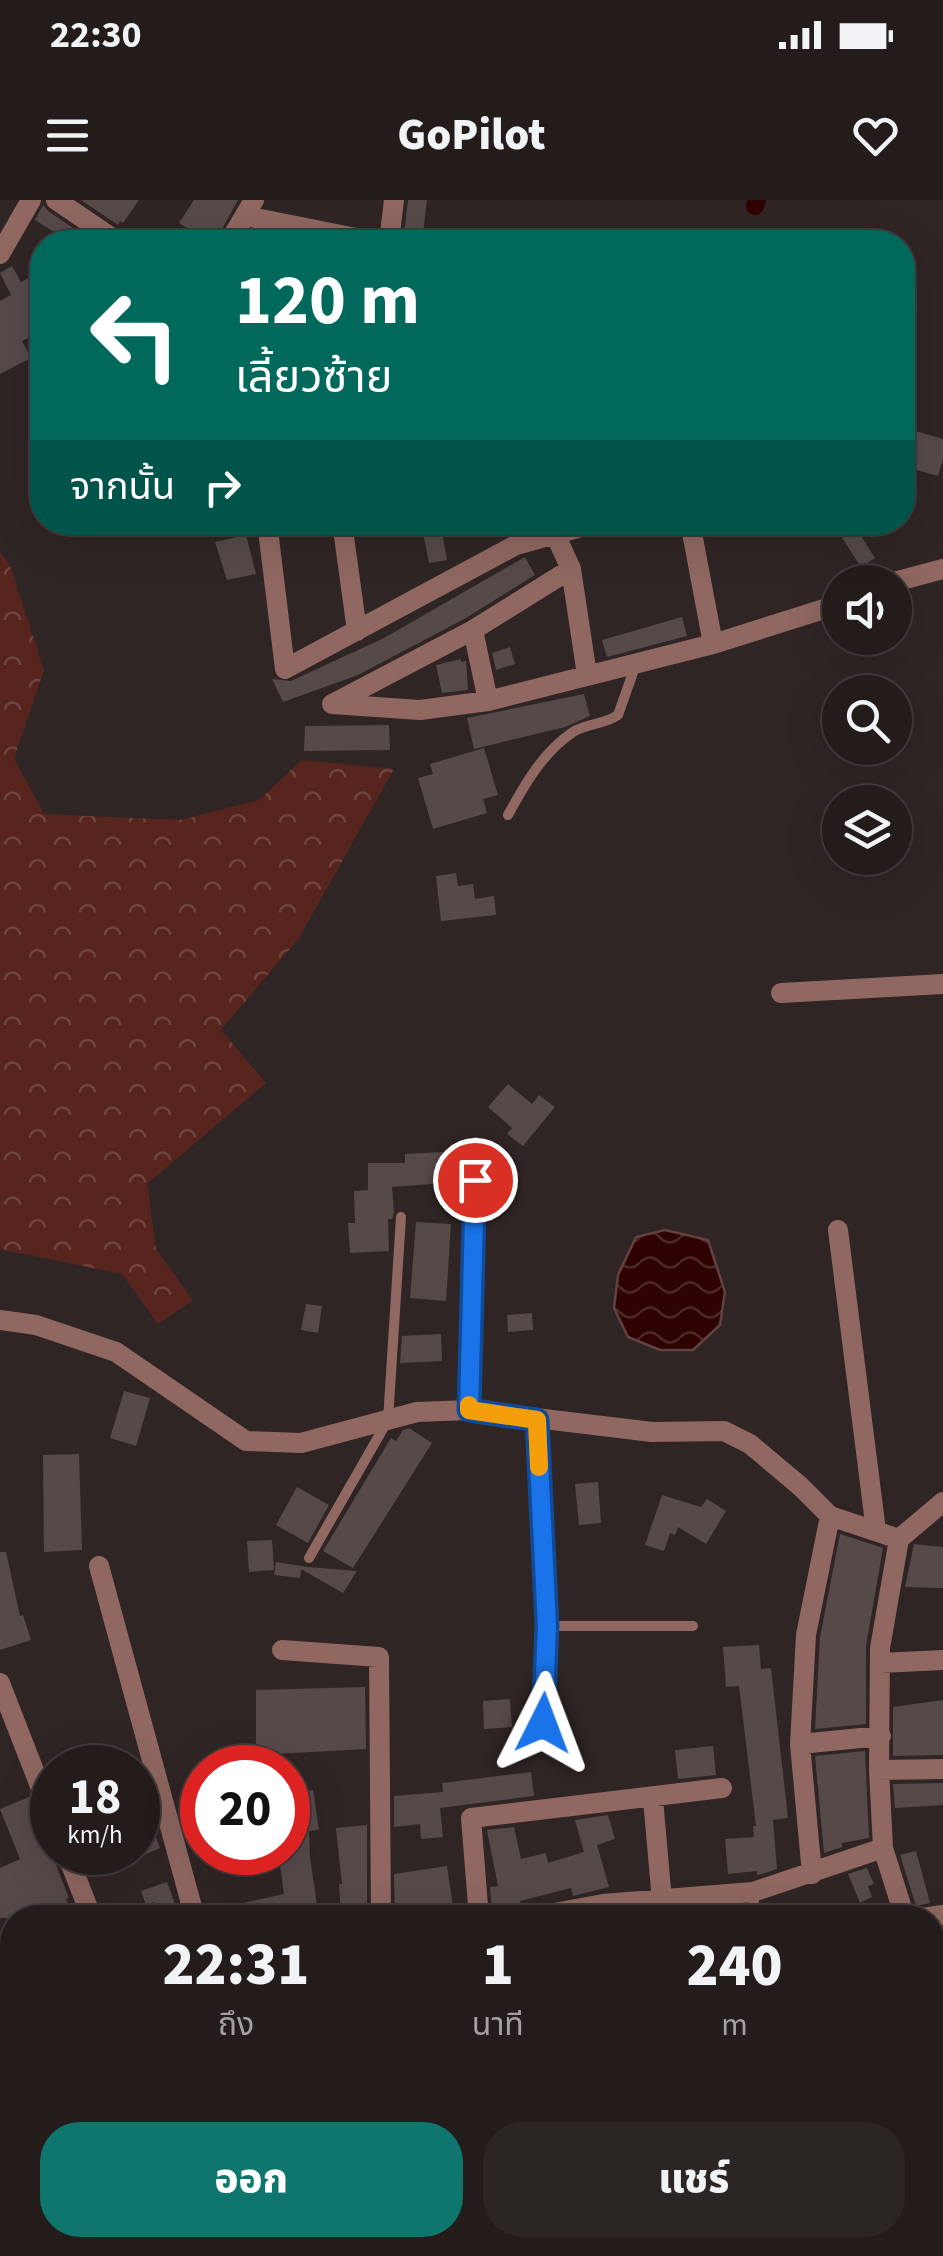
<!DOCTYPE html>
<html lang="th">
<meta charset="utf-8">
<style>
body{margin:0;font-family:"Source Sans 3","Noto Sans Thai",sans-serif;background:#2b2524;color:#f1f3f6;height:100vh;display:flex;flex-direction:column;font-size:38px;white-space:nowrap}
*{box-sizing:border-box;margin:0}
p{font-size:32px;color:#a3a1a3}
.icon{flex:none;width:55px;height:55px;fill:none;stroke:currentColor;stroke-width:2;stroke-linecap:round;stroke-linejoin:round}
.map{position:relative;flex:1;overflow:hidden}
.side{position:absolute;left:0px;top:1705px;width:945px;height:352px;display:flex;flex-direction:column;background:#231c1b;border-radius:40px 40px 0 0;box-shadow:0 10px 40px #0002,0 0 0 2px #403a3a}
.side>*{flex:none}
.guide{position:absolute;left:30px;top:30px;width:885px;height:305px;border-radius:40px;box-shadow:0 10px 40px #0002,0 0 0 2px #403a3a;background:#00695c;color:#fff;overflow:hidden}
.fabs{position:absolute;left:822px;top:365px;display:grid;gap:20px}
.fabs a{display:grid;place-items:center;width:90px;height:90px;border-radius:50%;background:#231c1b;box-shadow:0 10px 40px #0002,0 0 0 2px #403a3a;font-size:50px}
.speed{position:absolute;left:30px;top:1545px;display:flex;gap:20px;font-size:50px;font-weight:700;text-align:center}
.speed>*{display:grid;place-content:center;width:130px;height:130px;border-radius:50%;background:#231c1b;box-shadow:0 10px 40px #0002,0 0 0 2px #403a3a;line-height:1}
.speed small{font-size:25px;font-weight:400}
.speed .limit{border:15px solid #d22;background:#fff;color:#111}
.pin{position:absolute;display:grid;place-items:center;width:85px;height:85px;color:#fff;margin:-42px;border:5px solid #fff;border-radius:50%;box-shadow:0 2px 10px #0007}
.me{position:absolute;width:110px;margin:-55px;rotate:3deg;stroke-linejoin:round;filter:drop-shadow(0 0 8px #0008)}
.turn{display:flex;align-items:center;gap:35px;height:210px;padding:0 40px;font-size:45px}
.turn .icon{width:130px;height:130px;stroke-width:2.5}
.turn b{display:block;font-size:70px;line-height:85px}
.then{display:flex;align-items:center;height:95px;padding:0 40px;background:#0003;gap:20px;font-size:38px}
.eta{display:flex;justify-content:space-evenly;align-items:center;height:170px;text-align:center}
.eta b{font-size:60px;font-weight:800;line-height:70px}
.button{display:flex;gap:20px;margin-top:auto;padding:20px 40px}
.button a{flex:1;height:115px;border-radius:40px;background:#0f766e;color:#fff;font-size:40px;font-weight:800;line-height:115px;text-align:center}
.button a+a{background:#2b2524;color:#f1f3f6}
.status{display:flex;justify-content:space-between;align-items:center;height:70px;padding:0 50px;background:#231c1b;direction:ltr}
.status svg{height:28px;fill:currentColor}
header{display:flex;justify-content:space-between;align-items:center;height:130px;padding:0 40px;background:#231c1b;font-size:45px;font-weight:800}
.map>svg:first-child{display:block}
.forest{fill:url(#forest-crowns)}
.water{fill:url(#water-waves);stroke:#624140;stroke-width:2.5}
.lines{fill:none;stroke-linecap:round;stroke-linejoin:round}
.canal{stroke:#2f0302;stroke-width:18}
.building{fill:#564a49}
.service{stroke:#906761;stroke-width:10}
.minor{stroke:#906761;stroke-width:20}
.route-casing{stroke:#114b97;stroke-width:25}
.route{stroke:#1a73e8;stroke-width:18}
.slow{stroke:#f59e0b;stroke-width:18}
</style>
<div class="status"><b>22:30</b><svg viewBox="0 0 49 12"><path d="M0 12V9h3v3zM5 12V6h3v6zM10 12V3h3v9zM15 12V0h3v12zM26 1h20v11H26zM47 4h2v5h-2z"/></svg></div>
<header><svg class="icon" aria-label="menu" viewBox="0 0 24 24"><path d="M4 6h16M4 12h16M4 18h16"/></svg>GoPilot<svg class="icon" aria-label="heart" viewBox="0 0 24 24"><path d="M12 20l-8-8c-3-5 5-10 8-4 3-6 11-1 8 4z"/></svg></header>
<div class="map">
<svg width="943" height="2056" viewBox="0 0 943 2056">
<defs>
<pattern id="forest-crowns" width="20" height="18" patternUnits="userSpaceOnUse" patternTransform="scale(2.5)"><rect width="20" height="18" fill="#57251e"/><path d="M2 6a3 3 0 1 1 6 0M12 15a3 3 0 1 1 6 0" fill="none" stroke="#6f443e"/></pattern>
<pattern id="water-waves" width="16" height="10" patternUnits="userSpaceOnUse" patternTransform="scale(2.5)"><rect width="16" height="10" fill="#2f0302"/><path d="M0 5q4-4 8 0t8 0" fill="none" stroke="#4d2726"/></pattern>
</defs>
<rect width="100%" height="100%" fill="#2f2524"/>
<path class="forest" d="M 0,352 L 10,366 L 44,470 L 14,558 L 44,614 L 180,620 L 259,600 L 302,560 L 394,569 L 299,738 L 221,830 L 266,883 L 147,984 L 156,1049 L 193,1100 L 158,1124 L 122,1074 L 0,1049 Z"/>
<path class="water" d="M 665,1030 L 708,1040 L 725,1092 L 720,1125 L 693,1150 L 660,1150 L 628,1137 L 614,1108 L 618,1075 L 636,1037 Z"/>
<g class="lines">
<path class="canal" d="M 755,6 L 757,0"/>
</g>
<path class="building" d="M 81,0 L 139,0 L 123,23 L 120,21 L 118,25 Z
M 194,0 L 238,0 L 215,42 L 179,42 L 189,29 L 179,23 Z
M 408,0 L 427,0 L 422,42 L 403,42 Z
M 43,5 L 48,11 L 94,42 L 70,42 L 35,20 Z
M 12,66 L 21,82 L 42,71 L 42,107 L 34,111 L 42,131 L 22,141 L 31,158 L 0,174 L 0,101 L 11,95 L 0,73 Z
M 902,227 L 943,239 L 943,259 L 938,276 L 902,266 Z
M 421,322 L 440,322 L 447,360 L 429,363 Z
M 856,328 L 875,358 L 861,367 L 842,338 Z
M 246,335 L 256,374 L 227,380 L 215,342 Z
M 525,357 L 535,375 L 466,418 L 358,475 L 283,502 L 272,479 L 291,481 L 384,438 Z
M 682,417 L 687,436 L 607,457 L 602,440 Z
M 510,447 L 515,464 L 496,470 L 492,453 Z
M 461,459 L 461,462 L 466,461 L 468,490 L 442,493 L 436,465 Z
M 584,494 L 590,516 L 565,527 L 474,549 L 467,518 Z
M 389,525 L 390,550 L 304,551 L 305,526 Z
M 484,548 L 498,595 L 483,599 L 487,613 L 433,629 L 418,578 L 433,574 L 430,564 Z
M 456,673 L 458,686 L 473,684 L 475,699 L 494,696 L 496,715 L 441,721 L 436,676 Z
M 508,884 L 532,904 L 539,895 L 555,907 L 523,946 L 507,934 L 512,928 L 488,907 Z
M 444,952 L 445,983 L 392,987 L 394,1012 L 392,1019 L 388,1019 L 389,1051 L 350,1053 L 348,1023 L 355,1023 L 354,991 L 368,990 L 368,963 L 405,963 L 405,954 Z
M 416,1022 L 451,1024 L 446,1101 L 410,1098 Z
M 306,1104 L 322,1106 L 318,1133 L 301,1130 Z
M 532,1113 L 533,1130 L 508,1132 L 507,1115 Z
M 441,1134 L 442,1161 L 400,1163 L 402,1136 Z
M 124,1191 L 150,1198 L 136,1246 L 110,1238 Z
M 409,1228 L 432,1243 L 353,1368 L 323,1351 L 391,1238 L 396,1241 L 403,1230 Z
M 79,1254 L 82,1350 L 44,1352 L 43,1255 Z
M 598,1282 L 601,1323 L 579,1325 L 575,1284 Z
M 297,1287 L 329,1305 L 308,1343 L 276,1325 Z
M 662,1295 L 701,1307 L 707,1299 L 726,1311 L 706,1344 L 678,1327 L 675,1335 L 670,1333 L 664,1351 L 645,1345 Z
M 840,1334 L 883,1348 L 866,1446 L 866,1524 L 815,1529 L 820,1437 Z
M 272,1340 L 274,1370 L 249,1372 L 247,1341 Z
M 914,1344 L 943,1347 L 943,1388 L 905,1387 Z
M 0,1352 L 6,1352 L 20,1416 L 23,1415 L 31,1440 L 0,1450 Z
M 276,1362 L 308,1367 L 357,1371 L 343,1393 L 301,1369 L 300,1378 L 274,1375 Z
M 759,1445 L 761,1469 L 771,1468 L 788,1618 L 773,1620 L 777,1669 L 762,1674 L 757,1675 L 757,1671 L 728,1674 L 725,1639 L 754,1637 L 753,1626 L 756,1626 L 739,1486 L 726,1487 L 723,1447 Z
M 365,1487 L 366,1549 L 256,1555 L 256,1490 Z
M 510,1499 L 512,1527 L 484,1529 L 483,1501 Z
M 943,1500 L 943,1555 L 893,1556 L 893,1507 Z
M 713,1546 L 716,1575 L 678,1579 L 675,1550 Z
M 865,1551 L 869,1638 L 842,1643 L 842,1647 L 824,1653 L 815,1556 Z
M 531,1572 L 534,1596 L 440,1608 L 443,1637 L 421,1639 L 420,1624 L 394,1627 L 394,1596 L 443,1592 L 442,1583 Z
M 943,1583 L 943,1605 L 895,1608 L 893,1584 Z
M 313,1590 L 319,1630 L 309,1631 L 310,1658 L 319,1718 L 208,1718 L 207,1711 L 284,1694 L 278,1652 L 288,1652 L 288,1594 Z
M 29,1597 L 69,1698 L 66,1699 L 74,1718 L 0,1718 L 0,1668 L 20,1659 L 0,1609 Z
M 608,1615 L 615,1639 L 597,1645 L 609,1687 L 573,1696 L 571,1688 L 520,1701 L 521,1706 L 517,1708 L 492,1712 L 490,1687 L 498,1686 L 487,1630 L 514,1627 L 521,1659 L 546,1653 L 548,1663 L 584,1652 L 575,1620 Z
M 367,1625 L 367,1718 L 341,1718 L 339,1684 L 342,1684 L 336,1628 Z
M 152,1628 L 160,1648 L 116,1667 L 110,1652 L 138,1652 L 138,1635 Z
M 916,1651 L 930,1703 L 916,1706 L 900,1655 Z
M 447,1666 L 453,1707 L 439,1709 L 440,1718 L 395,1718 L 394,1674 Z
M 867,1668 L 874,1684 L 868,1686 L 872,1697 L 860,1703 L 848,1674 Z
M 167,1682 L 180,1718 L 160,1718 L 154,1702 L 146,1705 L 141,1691 Z"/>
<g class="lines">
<path class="service" d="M 508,615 C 525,584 543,552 573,532 C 587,523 604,525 618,515 L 636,464
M 469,1210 L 476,942
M 537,1220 L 547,1426 L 543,1523
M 309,1358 L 388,1220 L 401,1017
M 547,1426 L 693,1426
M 753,1692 L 755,1718"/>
<path class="minor" d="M 56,0 L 118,42
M 246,16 L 376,42
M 229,42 L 254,0
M 389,42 L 394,0
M 0,54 L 31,0
M 267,322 L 285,469 L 516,345 L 599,322
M 342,322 L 357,431
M 555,322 L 555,334 L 571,369 L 587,475
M 690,322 L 713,444
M 894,382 L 943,369
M 473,430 L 488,501
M 334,503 L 473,430 L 571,369
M 332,504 L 420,510 L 488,501 L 713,444 L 840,404
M 781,793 L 943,784
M 838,1030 L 876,1331
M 0,1120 L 36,1125 L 116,1152 L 246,1241 L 301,1243 L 417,1212 L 469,1210 L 652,1232 L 724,1231 L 750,1244 L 800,1286 L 830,1316 L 899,1339
M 99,1366 L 195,1718
M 282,1450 L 379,1457 L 381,1718
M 880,1463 L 943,1460
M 0,1483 L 52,1617
M 800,1544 L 881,1536
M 879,1570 L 943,1569
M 653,1599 L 662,1701
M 66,1652 L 92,1718
M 812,1674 L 800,1544 L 806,1435 L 830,1316
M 479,1718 L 471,1618 L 722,1588
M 527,1718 L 603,1704 L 753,1692 L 883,1648
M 905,1718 L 883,1648 L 879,1570 L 880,1448 L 899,1339 L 943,1302
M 922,1718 L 943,1715
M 932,1776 L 943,1796
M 0,1833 L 12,1863
M 0,1930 L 12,1931
M 932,2025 L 943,2024
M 91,2045 L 96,2056
M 0,2051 L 27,2045
M 647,2056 L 654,2045"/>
</g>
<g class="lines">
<g class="route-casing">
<path id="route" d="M 475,980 L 469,1210 L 537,1220 L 547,1426 L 543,1523"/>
</g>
<use href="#route" class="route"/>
<path class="slow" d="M 469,1205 L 469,1210 L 537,1220 L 539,1267"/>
</g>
</svg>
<div class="fabs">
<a><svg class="icon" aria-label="sound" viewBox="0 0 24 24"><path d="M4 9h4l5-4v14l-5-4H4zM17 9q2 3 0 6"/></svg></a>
<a><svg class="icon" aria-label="search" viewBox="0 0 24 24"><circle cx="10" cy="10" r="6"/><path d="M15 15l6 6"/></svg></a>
<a><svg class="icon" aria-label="layers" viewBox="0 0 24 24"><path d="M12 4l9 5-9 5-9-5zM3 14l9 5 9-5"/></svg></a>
</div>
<div class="speed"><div>18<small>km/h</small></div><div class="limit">20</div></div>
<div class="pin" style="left:475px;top:980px;background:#d93025"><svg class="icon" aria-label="arrive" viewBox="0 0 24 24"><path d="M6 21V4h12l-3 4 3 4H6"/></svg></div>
<svg class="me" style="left:543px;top:1523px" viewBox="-20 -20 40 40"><path d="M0-17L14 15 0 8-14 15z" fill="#1a73e8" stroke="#fff" stroke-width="4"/></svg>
<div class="guide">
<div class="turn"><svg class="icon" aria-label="left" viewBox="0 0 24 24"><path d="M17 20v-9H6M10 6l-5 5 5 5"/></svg><div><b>120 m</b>เลี้ยวซ้าย</div></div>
<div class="then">จากนั้น<svg class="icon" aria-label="right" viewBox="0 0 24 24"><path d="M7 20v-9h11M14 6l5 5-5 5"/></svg></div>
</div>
<section class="side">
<div class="eta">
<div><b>22:31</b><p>ถึง</p></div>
<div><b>1</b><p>นาที</p></div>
<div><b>240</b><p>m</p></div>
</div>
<div class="button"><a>ออก</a><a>แชร์</a></div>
</section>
</div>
